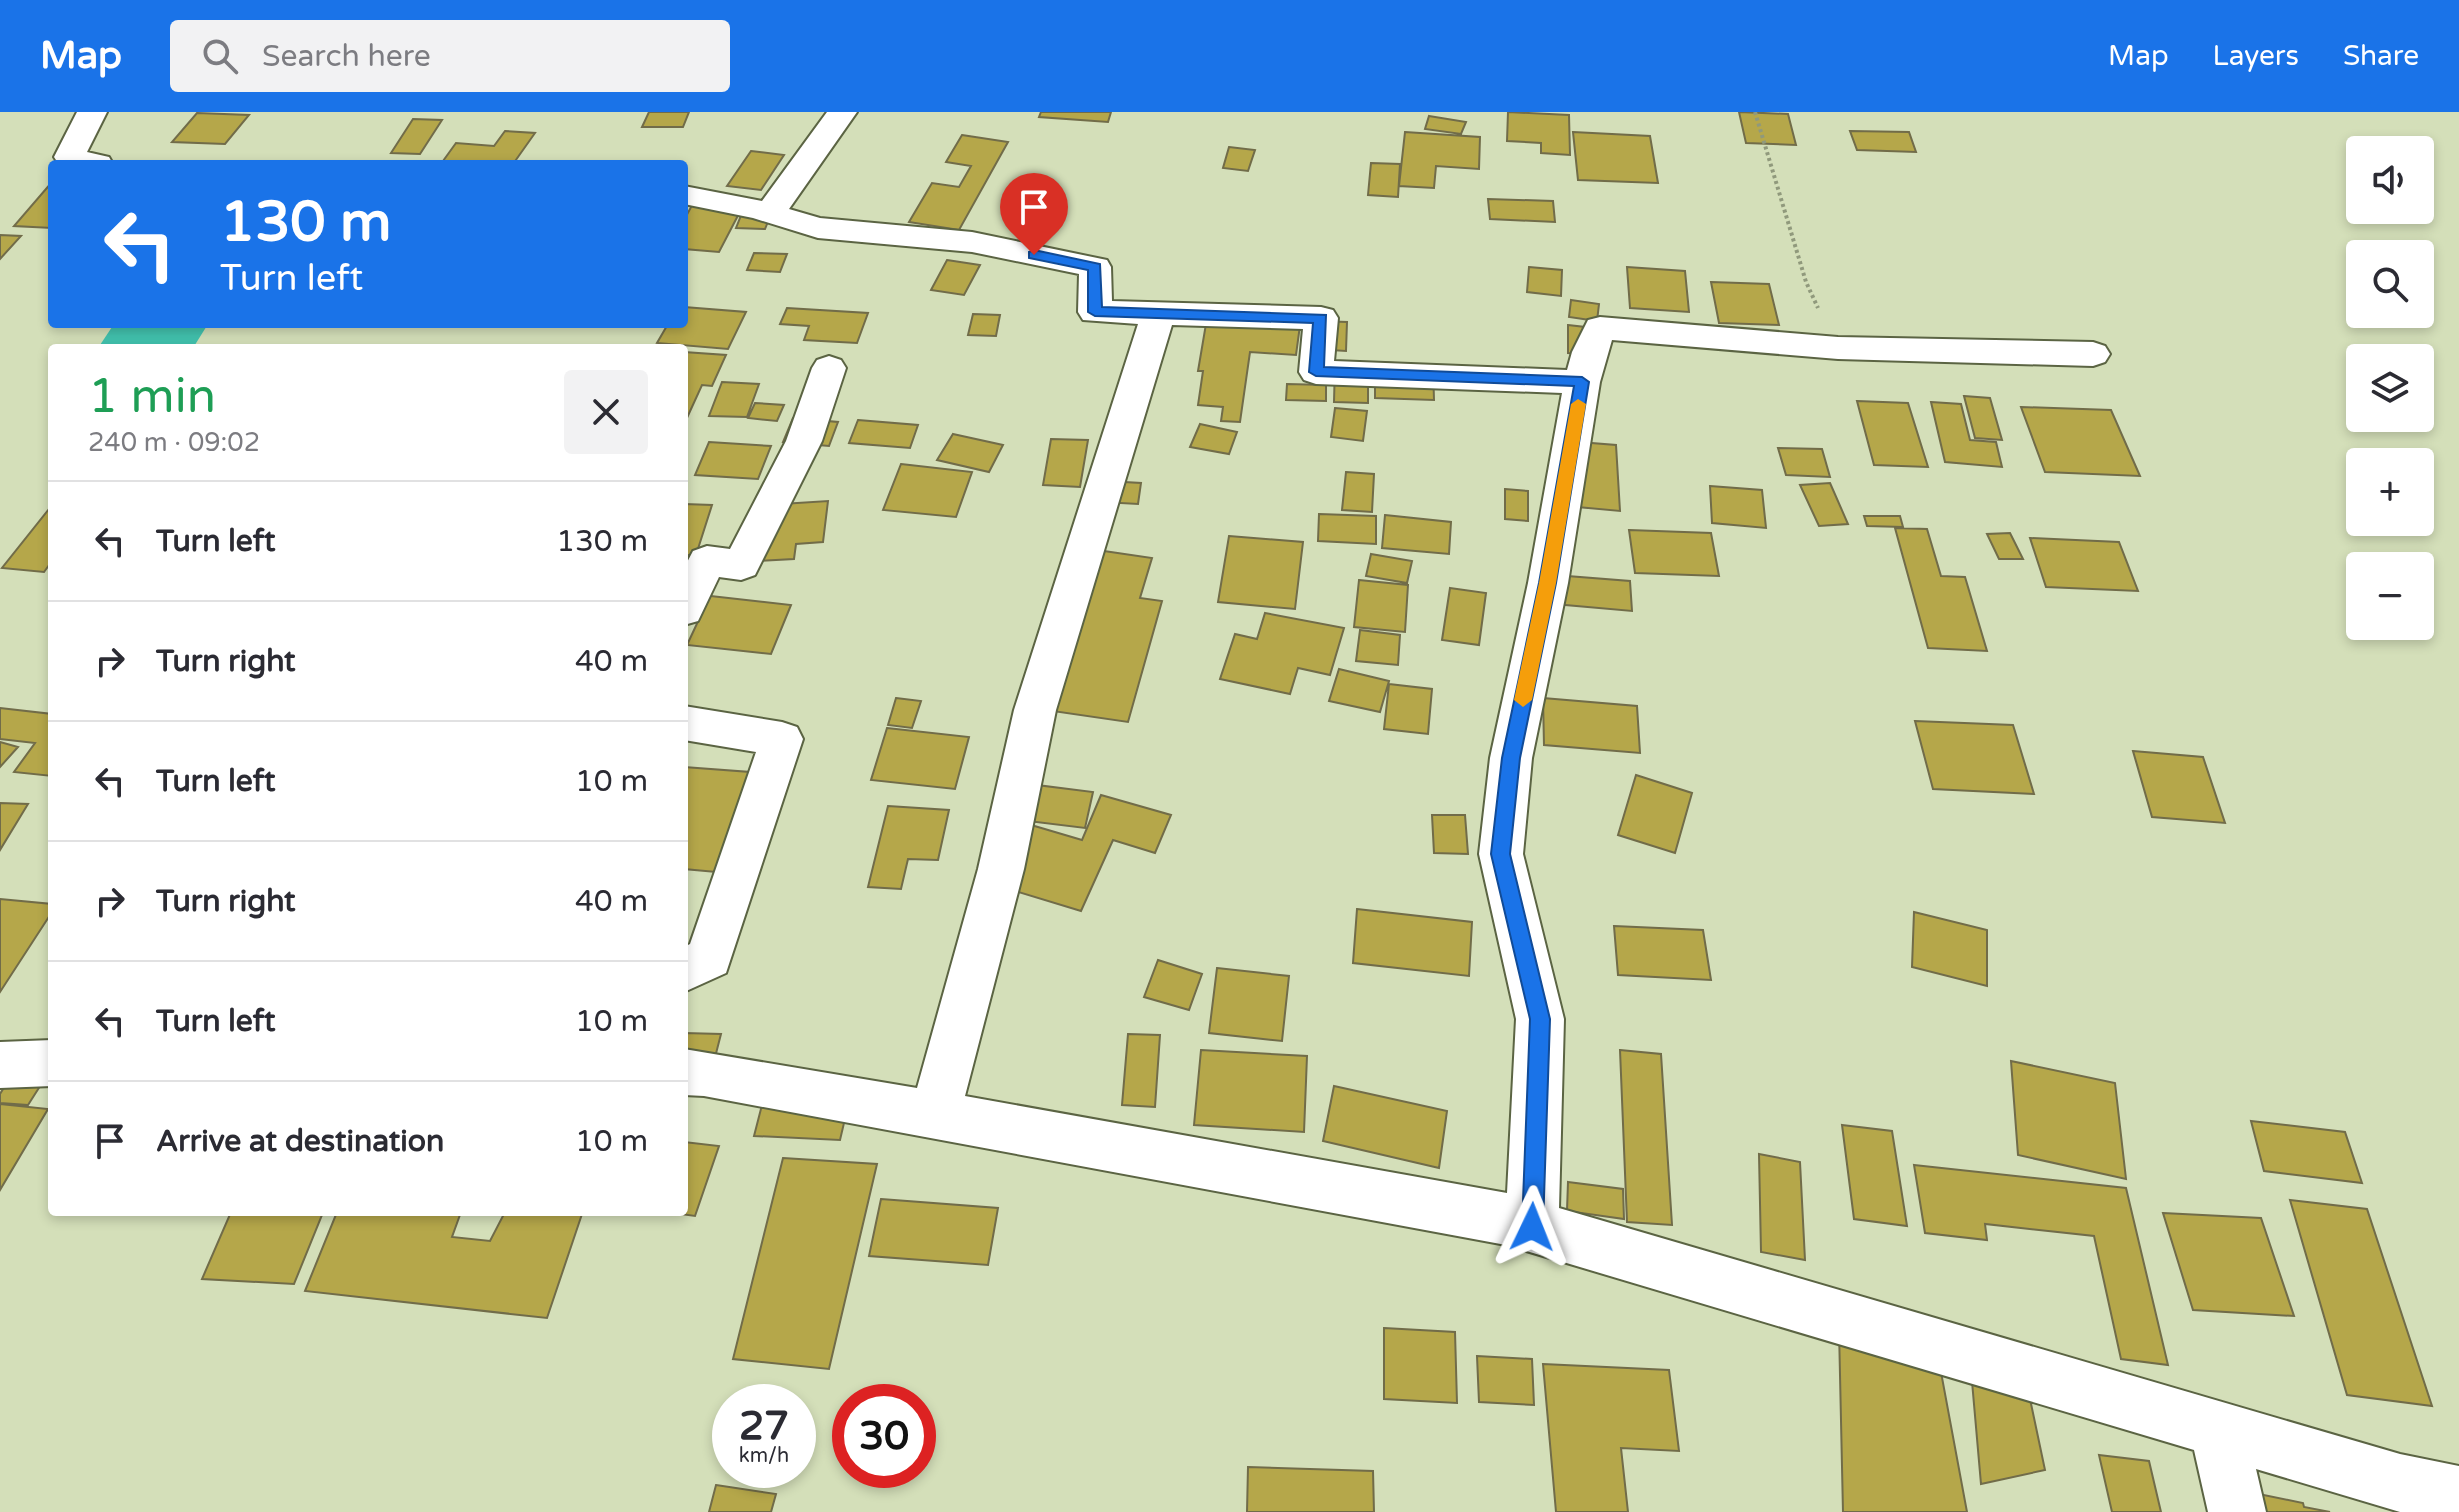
<!DOCTYPE html>
<meta charset="utf-8">
<style>
body{margin:0;font-family:"Varela Round",sans-serif;background:#f2f2f3;color:#2b2b33;height:100vh;display:flex;flex-direction:column;font-size:30px;white-space:nowrap}
*{box-sizing:border-box;margin:0}
p{font-size:26px;color:#7c7c81}
.icon{flex:none;width:44px;height:44px;fill:none;stroke:currentColor;stroke-width:2;stroke-linecap:round;stroke-linejoin:round}
.map{position:relative;flex:1;overflow:hidden}
.details{position:absolute;left:48px;top:232px;width:640px;height:872px;display:flex;flex-direction:column;background:#fff;border-radius:8px;box-shadow:0 4px 12px #0003}
.details>*{flex:none}
.hud{position:absolute;left:48px;top:48px;width:640px;height:168px;border-radius:8px;box-shadow:0 4px 12px #0003;background:#1a73e8;color:#fff;overflow:hidden}
.fabs{position:absolute;left:2346px;top:24px;display:grid;gap:16px}
.fabs a{display:grid;place-items:center;width:88px;height:88px;border-radius:8px;background:#fff;box-shadow:0 4px 12px #0003;font-size:40px}
.speed{position:absolute;left:712px;top:1272px;display:flex;gap:16px;font-size:40px;font-weight:700;text-align:center}
.speed>*{display:grid;place-content:center;width:104px;height:104px;border-radius:50%;background:#fff;box-shadow:0 4px 12px #0003;line-height:1}
.speed small{font-size:20px;font-weight:400}
.speed .limit{border:12px solid #d22;background:#fff;color:#111}
.pin{position:absolute;display:grid;place-items:center;width:68px;height:68px;color:#fff;margin:-82px -34px;border-radius:50% 50% 50% 0;rotate:-45deg;box-shadow:0 0 8px #0007}
.pin .icon{rotate:45deg}
.me{position:absolute;width:88px;margin:-44px;rotate:2deg;stroke-linejoin:round;filter:drop-shadow(0 0 6px #0008)}
.turn{display:flex;align-items:center;gap:28px;height:168px;padding:0 40px;font-size:36px}
.turn .icon{width:104px;height:104px;stroke-width:2.5}
.turn b{display:block;font-size:56px;line-height:68px}
.round{display:grid;place-items:center;flex:none;width:84px;height:84px;border-radius:8px;background:#f2f2f3}
.summary{display:flex;align-items:center;justify-content:space-between;height:136px;padding:0 40px}
h1{font-size:48px;font-weight:600;line-height:60px;color:#1e9e55}
ul{padding:0;list-style:none}
li{display:flex;align-items:center;gap:24px;height:120px;padding:0 40px;border-top:2px solid #e1e1e2}
li div{flex:1}
li b{display:block;font-size:30px}
li em{font-style:normal}
header{display:flex;align-items:center;gap:48px;box-sizing:border-box;height:112px;padding:0 40px;background:#1a73e8;color:#fff}
header strong{font-size:38px}
nav{display:flex;gap:44px;margin-inline-start:auto;font-size:28px}
.search{width:560px;height:72px;background:#f2f2f3;display:flex;align-items:center;gap:20px;box-sizing:border-box;padding:0 28px;border-radius:8px;color:#7c7c81;font-size:30px}
.map>svg:first-child{display:block}
.water{fill:#42c2ae}
.building{fill:#b5a74a;stroke:#716c49;stroke-width:2}
.lines{fill:none;stroke-linecap:round;stroke-linejoin:round}
.street-casing{stroke:#5b6443;stroke-width:4}
.path{stroke:#90997c;stroke-width:4;stroke-dasharray:3 3;stroke-linecap:butt}
.street{fill:#fff;fill-rule:evenodd}
.route{fill:#1a73e8;stroke:#114b97;stroke-width:2}
.slow{fill:#f59e0b}
</style>
<header>
<strong>Map</strong>
<div class="search"><svg class="icon" aria-label="search" viewBox="0 0 24 24"><circle cx="10" cy="10" r="6"/><path d="M15 15l6 6"/></svg>Search here</div>
<nav><a>Map</a><a>Layers</a><a>Share</a></nav>
</header>
<div class="map">
<svg width="2459" height="1400" viewBox="0 0 2459 1400">
<rect width="100%" height="100%" fill="#d4dfb9"/>
<path class="water" d="M 114,212 L 208,212 L 193,236 L 98,236 Z"/>
<path class="building" d="M 649,0 L 689,0 L 683,15 L 642,15 Z
M 1041,0 L 1111,0 L 1108,10 L 1039,5 Z
M 1508,0 L 1569,3 L 1570,43 L 1541,41 L 1541,31 L 1507,29 Z
M 1739,0 L 1788,2 L 1796,33 L 1746,31 Z
M 197,1 L 249,3 L 225,32 L 172,30 Z
M 1429,4 L 1466,10 L 1461,22 L 1425,17 Z
M 413,7 L 442,8 L 420,42 L 391,41 Z
M 505,19 L 535,21 L 513,52 L 443,49 L 456,31 L 494,34 Z
M 1850,19 L 1909,20 L 1916,40 L 1857,38 Z
M 1405,20 L 1480,25 L 1479,57 L 1436,54 L 1434,76 L 1399,74 Z
M 1573,20 L 1650,24 L 1658,71 L 1578,68 Z
M 962,23 L 1008,30 L 959,118 L 909,110 L 932,71 L 959,75 L 971,54 L 946,50 Z
M 1229,35 L 1255,38 L 1248,59 L 1223,56 Z
M 751,39 L 784,43 L 761,78 L 727,74 Z
M 1371,51 L 1400,52 L 1398,85 L 1368,83 Z
M 52,70 L 52,116 L 14,114 Z
M 696,86 L 745,90 L 719,140 L 684,137 L 684,108 Z
M 1488,87 L 1553,89 L 1555,110 L 1490,107 Z
M 742,101 L 771,102 L 765,117 L 736,116 Z
M 0,123 L 21,124 L 0,147 Z
M 754,141 L 787,142 L 780,160 L 747,158 Z
M 947,148 L 980,153 L 964,183 L 931,178 Z
M 1529,155 L 1562,158 L 1561,184 L 1527,180 Z
M 1627,155 L 1685,159 L 1689,200 L 1630,196 Z
M 1711,170 L 1769,172 L 1779,213 L 1719,211 Z
M 1571,188 L 1599,192 L 1597,209 L 1569,205 Z
M 684,195 L 746,200 L 728,237 L 657,231 L 668,212 L 684,212 Z
M 787,196 L 868,201 L 857,231 L 804,228 L 809,214 L 780,212 Z
M 1208,200 L 1301,206 L 1296,243 L 1250,240 L 1240,310 L 1221,309 L 1223,295 L 1198,293 L 1203,259 L 1198,259 Z
M 973,202 L 1000,203 L 996,224 L 968,223 Z
M 1317,209 L 1347,210 L 1346,239 L 1315,237 Z
M 1568,213 L 1594,216 L 1595,243 L 1568,241 Z
M 684,240 L 726,243 L 712,274 L 702,273 L 686,308 Z
M 1375,250 L 1433,253 L 1434,288 L 1375,286 Z
M 1335,252 L 1368,253 L 1368,291 L 1334,290 Z
M 722,270 L 759,272 L 747,305 L 709,304 Z
M 1287,272 L 1326,273 L 1326,289 L 1286,288 Z
M 1964,284 L 1990,286 L 2002,328 L 1975,326 Z
M 1857,289 L 1908,291 L 1928,355 L 1874,353 Z
M 1931,290 L 1961,292 L 1970,328 L 1996,330 L 2002,355 L 1945,350 Z
M 755,291 L 784,293 L 777,309 L 748,306 Z
M 2021,295 L 2111,298 L 2140,364 L 2045,360 Z
M 1335,296 L 1367,299 L 1363,329 L 1331,325 Z
M 793,306 L 838,310 L 829,334 L 783,330 Z
M 858,308 L 918,313 L 910,336 L 849,331 Z
M 1200,312 L 1237,320 L 1229,342 L 1190,335 Z
M 953,322 L 1003,333 L 989,360 L 937,348 Z
M 1051,327 L 1088,328 L 1080,375 L 1043,373 Z
M 1554,328 L 1616,333 L 1620,399 L 1556,393 Z
M 709,330 L 771,334 L 758,367 L 695,363 Z
M 1778,336 L 1822,337 L 1830,365 L 1786,363 Z
M 901,352 L 972,360 L 956,405 L 883,398 Z
M 1346,360 L 1374,362 L 1372,400 L 1342,398 Z
M 1089,368 L 1141,371 L 1138,392 L 1085,389 Z
M 1830,371 L 1848,412 L 1819,414 L 1800,373 Z
M 1710,374 L 1762,378 L 1766,416 L 1712,411 Z
M 1505,377 L 1528,379 L 1528,409 L 1505,407 Z
M 828,389 L 823,430 L 796,432 L 794,447 L 741,450 L 766,393 Z
M 684,392 L 712,393 L 696,443 L 684,443 Z
M 49,397 L 52,397 L 52,449 L 44,460 L 2,456 Z
M 1319,402 L 1376,404 L 1376,432 L 1318,429 Z
M 1385,403 L 1451,410 L 1449,442 L 1382,436 Z
M 1864,404 L 1900,404 L 1903,415 L 1867,414 Z
M 1895,416 L 1927,417 L 1941,464 L 1965,465 L 1987,539 L 1928,536 Z
M 1629,418 L 1711,421 L 1719,464 L 1635,461 Z
M 2010,421 L 2023,447 L 1999,447 L 1987,422 Z
M 1229,424 L 1303,430 L 1295,497 L 1218,490 Z
M 2030,426 L 2119,430 L 2138,479 L 2046,475 Z
M 1104,439 L 1152,446 L 1140,486 L 1162,489 L 1128,610 L 1039,597 Z
M 1371,442 L 1412,449 L 1407,471 L 1366,464 Z
M 1542,462 L 1630,469 L 1632,499 L 1543,491 Z
M 1359,468 L 1408,473 L 1405,520 L 1354,515 Z
M 1450,476 L 1486,481 L 1479,533 L 1442,528 Z
M 684,481 L 791,493 L 771,542 L 687,533 L 701,503 L 684,501 Z
M 1265,501 L 1344,516 L 1330,563 L 1298,556 L 1290,582 L 1220,567 L 1235,522 L 1257,527 Z
M 1360,518 L 1400,523 L 1398,553 L 1356,549 Z
M 1339,557 L 1389,569 L 1380,600 L 1329,589 Z
M 1389,572 L 1432,577 L 1428,622 L 1384,617 Z
M 896,586 L 921,589 L 912,616 L 888,613 Z
M 1543,586 L 1637,594 L 1640,641 L 1544,633 Z
M 0,596 L 52,602 L 52,664 L 14,660 L 35,631 L 0,627 Z
M 1915,609 L 2013,613 L 2034,682 L 1933,677 Z
M 887,616 L 969,625 L 955,677 L 871,668 Z
M 0,630 L 18,635 L 0,655 Z
M 2133,639 L 2203,645 L 2225,711 L 2152,705 Z
M 684,655 L 750,660 L 716,760 L 684,757 Z
M 1636,663 L 1692,681 L 1675,741 L 1618,723 Z
M 1013,670 L 1093,680 L 1085,716 L 1004,706 Z
M 1101,683 L 1171,703 L 1155,741 L 1113,728 L 1081,799 L 992,772 L 1021,710 L 1082,728 Z
M 0,691 L 28,692 L 0,738 Z
M 888,694 L 949,698 L 938,748 L 908,747 L 901,777 L 868,775 Z
M 1432,703 L 1465,703 L 1468,742 L 1434,741 Z
M 0,787 L 52,792 L 52,800 L 0,880 Z
M 1357,797 L 1472,810 L 1469,864 L 1353,851 Z
M 1914,800 L 1987,818 L 1987,874 L 1912,855 Z
M 1614,814 L 1703,818 L 1711,868 L 1618,863 Z
M 1158,848 L 1202,862 L 1189,898 L 1144,885 Z
M 1217,856 L 1289,864 L 1282,929 L 1209,921 Z
M 684,921 L 721,922 L 711,961 L 684,960 Z
M 1128,922 L 1160,923 L 1155,995 L 1122,993 Z
M 1201,938 L 1307,944 L 1304,1020 L 1194,1013 Z
M 1620,938 L 1661,942 L 1672,1113 L 1627,1110 Z
M 2011,949 L 2115,971 L 2126,1067 L 2018,1043 Z
M 16,956 L 49,960 L 28,993 L 0,991 L 0,982 Z
M 1334,974 L 1447,999 L 1439,1056 L 1323,1029 Z
M 763,989 L 848,994 L 840,1028 L 754,1024 Z
M 0,992 L 48,997 L 0,1078 Z
M 2251,1009 L 2345,1020 L 2362,1071 L 2264,1059 Z
M 1842,1013 L 1892,1019 L 1907,1114 L 1854,1107 Z
M 684,1030 L 719,1034 L 695,1104 L 666,1100 L 684,1100 Z
M 1759,1042 L 1800,1050 L 1805,1148 L 1761,1140 Z
M 783,1046 L 877,1052 L 829,1257 L 733,1247 Z
M 1914,1053 L 2126,1076 L 2168,1253 L 2121,1247 L 2094,1124 L 1985,1112 L 1987,1128 L 1925,1121 Z
M 1568,1070 L 1623,1077 L 1624,1107 L 1567,1099 Z
M 881,1087 L 998,1096 L 988,1153 L 869,1144 Z
M 2290,1088 L 2367,1097 L 2432,1294 L 2347,1283 Z
M 231,1100 L 322,1103 L 294,1172 L 202,1167 Z
M 337,1100 L 461,1100 L 452,1125 L 490,1129 L 505,1100 L 582,1102 L 547,1206 L 305,1179 Z
M 2163,1101 L 2261,1106 L 2294,1204 L 2193,1198 Z
M 1384,1216 L 1455,1220 L 1457,1291 L 1384,1287 Z
M 1839,1217 L 1938,1244 L 1967,1400 L 1843,1400 Z
M 1477,1244 L 1532,1247 L 1534,1293 L 1479,1290 Z
M 1543,1252 L 1669,1258 L 1679,1339 L 1621,1336 L 1628,1400 L 1556,1400 Z
M 1971,1258 L 2026,1268 L 2045,1358 L 1981,1372 Z
M 2099,1343 L 2149,1349 L 2161,1400 L 2112,1400 Z
M 1248,1355 L 1373,1359 L 1374,1400 L 1247,1400 Z
M 716,1373 L 776,1382 L 771,1400 L 709,1400 Z
M 2220,1374 L 2303,1391 L 2304,1395 L 2330,1400 L 2224,1400 Z"/>
<g class="lines">
<g class="street-casing">
<path id="street" d="M 77,0 L 107,0 L 87,40 L 109,45 L 113,52 L 58,51 L 54,45 Z
M 827,0 L 857,0 L 789,97 L 820,106 L 972,120 L 1107,148 L 1111,155 L 1112,189 L 1321,195 L 1333,198 L 1338,206 L 1334,249 L 1567,258 L 1572,240 L 1588,208 L 1600,205 L 1838,225 L 2093,230 L 2105,234 L 2110,242 L 2105,250 L 2093,254 L 1838,247 L 1612,228 L 1600,270 L 1568,471 L 1532,646 L 1523,742 L 1564,907 L 1559,1096 L 2400,1342 L 2459,1354 L 2459,1400 L 2400,1400 L 2256,1357 L 2266,1400 L 2208,1400 L 2194,1338 L 1506,1133 L 704,984 L 684,983 L 684,937 L 917,976 L 978,757 L 1014,598 L 1138,212 L 1083,208 L 1078,200 L 1079,162 L 972,140 L 818,126 L 753,106 L 684,92 L 684,74 L 762,89 ZM 1172,213 L 1303,217 L 1299,260 L 1304,268 L 1316,272 L 1562,281 L 1528,471 L 1490,646 L 1479,742 L 1516,907 L 1507,1081 L 965,984 L 1024,757 L 1056,598 Z
M 829,244 L 841,248 L 846,256 L 822,329 L 755,463 L 741,468 L 719,465 L 698,509 L 684,513 L 684,456 L 693,439 L 707,434 L 730,437 L 786,329 L 812,256 L 817,248 Z
M 684,594 L 782,610 L 797,615 L 803,627 L 726,861 L 684,880 L 684,835 L 690,832 L 756,640 L 684,628 Z
M 52,928 L 52,974 L 0,976 L 0,930 Z"/>
</g>
<path class="path" d="M 1755,0 L 1806,170 L 1818,196"/>
<use href="#street" class="street"/>
</g>
<path class="route" d="M 1034,138 L 1100,152 L 1102,195 L 1326,203 L 1324,255 L 1582,265 L 1589,270 L 1556,471 L 1520,646 L 1510,742 L 1550,907 L 1543,1115 L 1540,1123 L 1532,1126 L 1525,1123 L 1522,1115 L 1530,907 L 1491,742 L 1502,646 L 1539,471 L 1574,274 L 1316,264 L 1309,260 L 1313,211 L 1095,204 L 1088,200 L 1088,158 L 1029,146 L 1029,140 Z"/>
<path class="slow" d="M 1578,287 L 1586,292 L 1556,471 L 1532,588 L 1523,595 L 1514,588 L 1539,471 L 1571,292 Z"/>
</svg>
<div class="fabs">
<a><svg class="icon" aria-label="sound" viewBox="0 0 24 24"><path d="M4 9h4l5-4v14l-5-4H4zM17 9q2 3 0 6"/></svg></a>
<a><svg class="icon" aria-label="search" viewBox="0 0 24 24"><circle cx="10" cy="10" r="6"/><path d="M15 15l6 6"/></svg></a>
<a><svg class="icon" aria-label="layers" viewBox="0 0 24 24"><path d="M12 4l9 5-9 5-9-5zM3 14l9 5 9-5"/></svg></a>
<a>+</a>
<a>−</a>
</div>
<div class="speed"><div>27<small>km/h</small></div><div class="limit">30</div></div>
<div class="pin" style="left:1034px;top:143px;background:#d93025"><svg class="icon" aria-label="arrive" viewBox="0 0 24 24"><path d="M6 21V4h12l-3 4 3 4H6"/></svg></div>
<svg class="me" style="left:1532px;top:1115px" viewBox="-20 -20 40 40"><path d="M0-17L14 15 0 8-14 15z" fill="#1a73e8" stroke="#fff" stroke-width="4"/></svg>
<div class="hud">
<div class="turn"><svg class="icon" aria-label="left" viewBox="0 0 24 24"><path d="M17 20v-9H6M10 6l-5 5 5 5"/></svg><div><b>130 m</b>Turn left</div></div>
</div>
<section class="details">
<div class="summary"><div><h1>1 min</h1><p>240 m · 09:02</p></div><a class="round"><svg class="icon" aria-label="close" viewBox="0 0 24 24"><path d="M6 6l12 12M18 6L6 18"/></svg></a></div>
<ul>
<li><svg class="icon" aria-label="left" viewBox="0 0 24 24"><path d="M17 20v-9H6M10 6l-5 5 5 5"/></svg><div><b>Turn left</b></div><em>130 m</em></li>
<li><svg class="icon" aria-label="right" viewBox="0 0 24 24"><path d="M7 20v-9h11M14 6l5 5-5 5"/></svg><div><b>Turn right</b></div><em>40 m</em></li>
<li><svg class="icon" aria-label="left" viewBox="0 0 24 24"><path d="M17 20v-9H6M10 6l-5 5 5 5"/></svg><div><b>Turn left</b></div><em>10 m</em></li>
<li><svg class="icon" aria-label="right" viewBox="0 0 24 24"><path d="M7 20v-9h11M14 6l5 5-5 5"/></svg><div><b>Turn right</b></div><em>40 m</em></li>
<li><svg class="icon" aria-label="left" viewBox="0 0 24 24"><path d="M17 20v-9H6M10 6l-5 5 5 5"/></svg><div><b>Turn left</b></div><em>10 m</em></li>
<li><svg class="icon" aria-label="arrive" viewBox="0 0 24 24"><path d="M6 21V4h12l-3 4 3 4H6"/></svg><div><b>Arrive at destination</b></div><em>10 m</em></li>
</ul>
</section>
</div>
